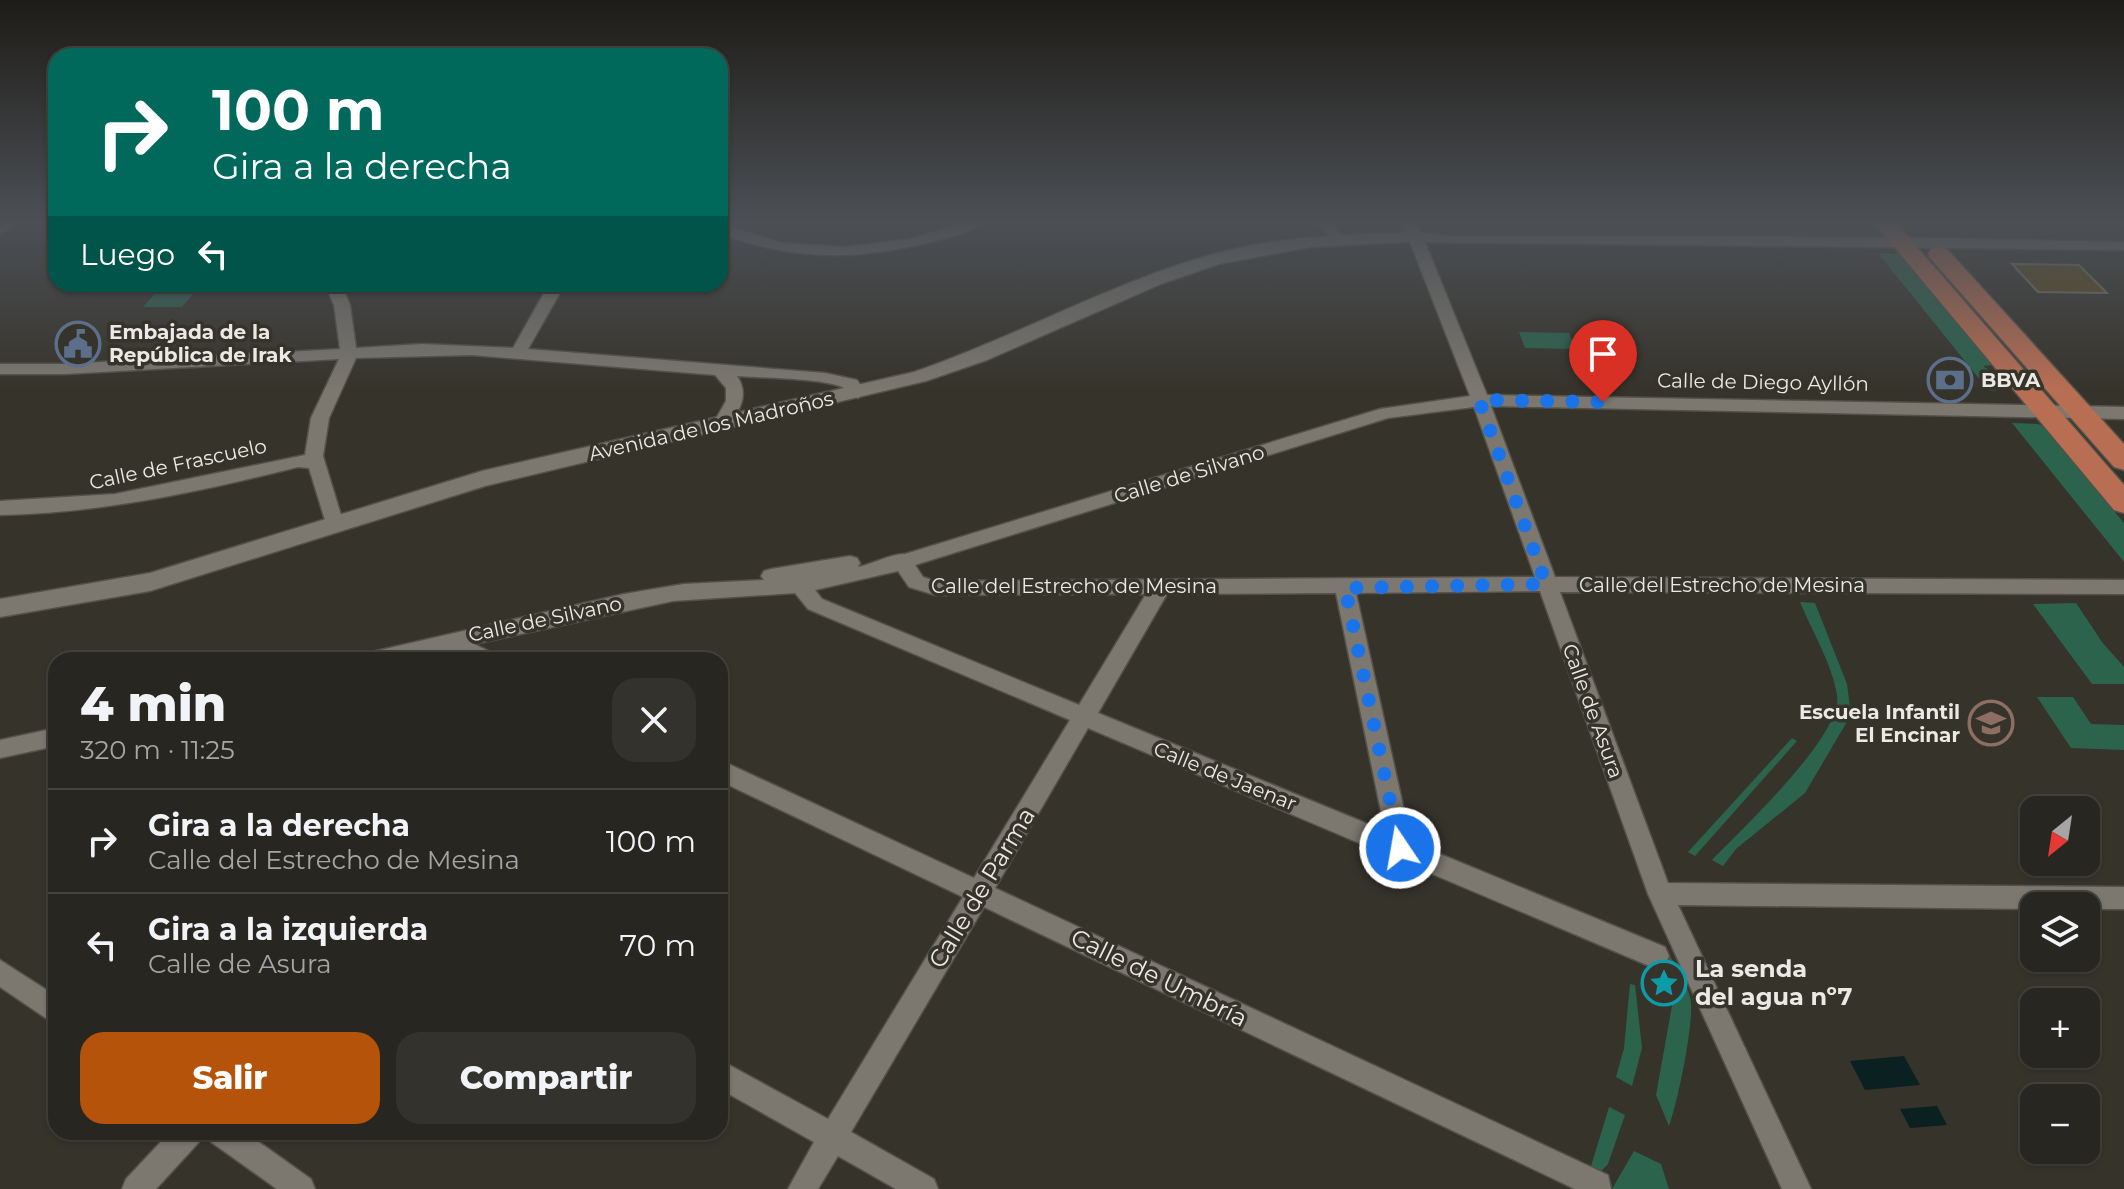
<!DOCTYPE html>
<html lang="es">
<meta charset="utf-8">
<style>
body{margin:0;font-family:Montserrat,sans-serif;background:#34322d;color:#f1f3f6;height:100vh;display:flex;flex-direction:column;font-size:30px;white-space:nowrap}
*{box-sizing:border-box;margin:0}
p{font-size:26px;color:#a5a5a5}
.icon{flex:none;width:44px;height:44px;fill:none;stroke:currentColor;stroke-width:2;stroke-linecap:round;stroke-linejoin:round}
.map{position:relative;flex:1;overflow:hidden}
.sheet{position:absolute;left:48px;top:652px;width:680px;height:488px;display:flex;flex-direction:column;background:#282620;border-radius:24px;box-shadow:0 2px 6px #0004,0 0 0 2px #44433e}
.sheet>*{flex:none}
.hud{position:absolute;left:48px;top:48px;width:680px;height:244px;border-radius:24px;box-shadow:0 2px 6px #0004,0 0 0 2px #44433e;background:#00695c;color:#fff;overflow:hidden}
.needle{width:52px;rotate:210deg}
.tools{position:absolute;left:2020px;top:796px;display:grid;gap:16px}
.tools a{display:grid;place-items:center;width:80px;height:80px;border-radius:16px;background:#282620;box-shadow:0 2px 6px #0004,0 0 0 2px #44433e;font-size:40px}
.pin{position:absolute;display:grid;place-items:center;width:68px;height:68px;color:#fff;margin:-82px -34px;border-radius:50% 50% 50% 0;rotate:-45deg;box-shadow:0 0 8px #0007}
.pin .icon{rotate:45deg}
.me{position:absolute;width:88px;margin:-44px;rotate:348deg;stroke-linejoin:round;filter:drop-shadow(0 0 6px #0008)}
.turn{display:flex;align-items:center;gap:28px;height:168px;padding:0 32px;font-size:36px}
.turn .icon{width:104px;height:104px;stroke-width:2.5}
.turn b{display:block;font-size:56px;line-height:68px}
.then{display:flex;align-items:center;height:76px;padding:0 32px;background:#0003;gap:16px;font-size:30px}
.round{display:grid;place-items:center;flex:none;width:84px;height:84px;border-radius:24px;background:#34322d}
.overview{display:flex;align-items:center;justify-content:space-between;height:136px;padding:0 32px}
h1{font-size:48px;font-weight:800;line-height:60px}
.button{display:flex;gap:16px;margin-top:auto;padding:16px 32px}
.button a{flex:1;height:92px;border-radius:24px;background:#b45309;color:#fff;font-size:32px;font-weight:800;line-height:92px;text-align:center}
.button a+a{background:#34322d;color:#f1f3f6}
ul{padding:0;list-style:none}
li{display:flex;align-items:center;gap:24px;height:104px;padding:0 32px;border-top:2px solid #44433e}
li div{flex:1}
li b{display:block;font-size:30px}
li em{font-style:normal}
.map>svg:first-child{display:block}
.green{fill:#2b634d}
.water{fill:#0a2021}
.building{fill:#5d4918;stroke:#78746b;stroke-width:2}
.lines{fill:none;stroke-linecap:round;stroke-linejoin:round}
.minor-casing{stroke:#53514a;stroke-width:3}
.tertiary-casing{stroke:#53514a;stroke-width:3}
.primary-casing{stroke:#53514a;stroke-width:3}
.minor{fill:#7c7870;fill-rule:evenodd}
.tertiary{fill:#7c7870;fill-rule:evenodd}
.primary{fill:#b86e53;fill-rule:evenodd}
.route{stroke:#1a73e8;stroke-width:14;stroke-dasharray:0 25.2}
.labels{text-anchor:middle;stroke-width:7;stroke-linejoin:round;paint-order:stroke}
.poi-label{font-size:20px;font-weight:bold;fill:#ebe9e4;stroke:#36332b;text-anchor:start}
.street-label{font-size:20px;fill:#ebe9e4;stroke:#36332b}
.near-street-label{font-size:24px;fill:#ebe9e4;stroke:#36332b}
.near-poi-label{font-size:24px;font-weight:bold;fill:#ebe9e4;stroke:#36332b;text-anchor:start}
</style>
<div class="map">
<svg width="2124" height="1189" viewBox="0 0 2124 1189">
<rect width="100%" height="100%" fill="#36332b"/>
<path class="green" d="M 1878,253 L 1900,254 L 1993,365 L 1983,366 L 2002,378 L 2008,389 L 1989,391 Z
M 163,284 L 202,284 L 182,307 L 143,307 Z
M 1519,332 L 1569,333 L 1576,349 L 1525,348 Z
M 2012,423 L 2038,424 L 2045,427 L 2124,523 L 2124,562 Z
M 1800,602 L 1815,603 L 1847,684 L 1851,715 L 1805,793 L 1736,849 L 1723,866 L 1712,860 C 1740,831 1844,734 1837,695 C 1832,664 1812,631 1800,602 Z
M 2076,603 L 2102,642 L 2124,667 L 2124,684 L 2092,684 L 2033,604 Z
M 2037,697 L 2073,697 L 2091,724 L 2124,725 L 2124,750 L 2071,748 Z
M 1792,738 L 1797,741 L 1695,856 L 1688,852 Z
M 1667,953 C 1677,964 1686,982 1690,997 C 1696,1016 1677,1105 1669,1126 L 1656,1095 L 1673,1000 Z
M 1630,984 L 1635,985 L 1642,1048 L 1632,1086 L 1616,1077 L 1624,1048 Z
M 1609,1107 L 1625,1115 L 1608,1164 L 1595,1178 L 1588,1176 Z
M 1634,1151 L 1661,1164 L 1669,1189 L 1612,1189 Z"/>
<path class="water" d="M 1904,1056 L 1920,1085 L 1865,1090 L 1850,1061 Z
M 1937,1106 L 1947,1125 L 1910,1128 L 1900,1109 Z"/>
<path class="building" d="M 2012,264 L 2079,265 L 2107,293 L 2038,292 Z"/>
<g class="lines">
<g class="minor-casing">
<path id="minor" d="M 0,224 L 16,224 L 0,234 Z
M 720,224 L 782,243 L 846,247 L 910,239 L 960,224 L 980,224 C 969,234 949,237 934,241 C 861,261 790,261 720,233 Z
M 1317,224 L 1330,224 L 1347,240 L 1345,243 L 1335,243 Z
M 1403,224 L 1417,224 L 1421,233 L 1447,236 L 1855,237 L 2124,242 L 2124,250 L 1425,242 L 1487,395 L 2124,407 L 2124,419 L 1491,406 L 1555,577 L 2124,580 L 2124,594 L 1560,592 L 1668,883 L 2124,887 L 2124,909 L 2086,909 L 2086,906 L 2034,906 L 2034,909 L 1678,905 L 1811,1189 L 1782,1189 L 1648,894 L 1540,591 L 1356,593 L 1411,842 L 1665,947 L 1669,956 L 1665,965 L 1656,968 L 1647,965 L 1088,728 L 995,888 L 1608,1175 L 1611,1189 L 1575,1189 L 984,907 L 851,1132 L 934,1179 L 938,1189 L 896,1189 L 838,1156 L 818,1189 L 788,1189 L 814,1142 L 720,1089 L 720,1060 L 828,1119 L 963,897 L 720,781 L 720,760 L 974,878 L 1070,720 L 808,609 L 795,593 L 673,601 L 474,644 L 495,654 L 498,660 L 468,660 L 447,651 L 406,660 L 360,660 L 363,654 L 624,594 L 684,584 L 764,580 L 761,576 L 764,571 L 771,569 L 850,556 L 857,558 L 860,563 L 858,567 C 873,564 892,553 905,554 L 1380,409 L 1470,396 ZM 1474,407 L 1535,577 L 935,581 L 923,577 L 915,565 L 1388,418 ZM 898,571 L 909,587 L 935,595 L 1146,594 L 1079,705 L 822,599 L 815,590 ZM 1336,593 L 1385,831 L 1098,713 L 1167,594 Z
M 325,284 L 341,284 L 350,305 L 356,348 L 422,344 L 513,348 L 549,284 L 565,284 L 528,349 L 825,373 L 857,380 L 866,393 L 858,398 C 850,396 850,391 844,388 C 824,378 761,378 737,376 C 750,395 739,411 728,428 L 722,430 L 713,424 L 726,401 L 726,388 L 715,375 L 472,355 L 356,358 L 329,418 L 323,456 L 344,525 L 342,530 L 328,530 L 309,468 L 298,467 C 199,492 102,513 0,515 L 0,501 L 115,494 L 305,455 L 311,418 L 339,359 L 65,374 L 0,374 L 0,364 L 65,364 L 340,349 L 334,305 Z
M 56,728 L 56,746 L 0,758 L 0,740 Z
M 0,960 L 56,996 L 56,1025 L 0,987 Z
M 170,1132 L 203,1132 L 199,1142 L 156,1189 L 122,1189 L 126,1179 Z
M 207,1132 L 245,1132 L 311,1179 L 315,1189 L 277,1189 L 211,1142 Z"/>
</g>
<g class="tertiary-casing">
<path id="tertiary" d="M 1416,232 L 1422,233 L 1425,237 L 1422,241 L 1311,247 L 1219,264 L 1161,284 L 987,360 L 926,381 L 485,486 L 150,591 L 0,617 L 0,599 L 150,573 L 482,471 L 914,372 C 1014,338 1108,284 1210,255 C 1276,236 1347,235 1416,232 Z"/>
</g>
<g class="primary-casing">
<path id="primary" d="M 1875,224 L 1897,224 L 2124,485 L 2124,513 L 2114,510 Z
M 1939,247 L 1947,249 L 2124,444 L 2124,470 L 2114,467 L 1931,259 L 1928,254 L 1931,249 Z"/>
</g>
<use href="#minor" class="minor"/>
<use href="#tertiary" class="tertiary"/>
<use href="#primary" class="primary"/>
</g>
<linearGradient id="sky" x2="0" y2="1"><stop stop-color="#1e1c18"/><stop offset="0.57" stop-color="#4c5055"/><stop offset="1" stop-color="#4c5055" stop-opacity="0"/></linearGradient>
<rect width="2124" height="390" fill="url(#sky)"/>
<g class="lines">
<path class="route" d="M 1400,848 L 1345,588 L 1546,584 L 1479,400 L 1603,402"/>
</g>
<defs>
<g id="civic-ring" transform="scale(2.3)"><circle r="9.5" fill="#36332b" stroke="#5c6f8a" stroke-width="1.5"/><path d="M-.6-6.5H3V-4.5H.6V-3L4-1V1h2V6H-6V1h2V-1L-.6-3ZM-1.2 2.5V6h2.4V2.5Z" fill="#5c6f8a"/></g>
<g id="bank-ring" transform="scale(2.3)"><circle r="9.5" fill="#36332b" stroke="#5c6f8a" stroke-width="1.5"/><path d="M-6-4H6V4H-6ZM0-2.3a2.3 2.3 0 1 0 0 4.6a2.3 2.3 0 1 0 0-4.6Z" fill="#5c6f8a"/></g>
<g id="school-ring" transform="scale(2.3)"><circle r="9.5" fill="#36332b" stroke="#8d6e63" stroke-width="1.5"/><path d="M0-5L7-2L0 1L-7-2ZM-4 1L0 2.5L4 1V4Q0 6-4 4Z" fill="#8d6e63"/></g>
<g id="sight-ring" transform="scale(2.3)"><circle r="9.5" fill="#36332b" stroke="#0f9aa8" stroke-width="1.5"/><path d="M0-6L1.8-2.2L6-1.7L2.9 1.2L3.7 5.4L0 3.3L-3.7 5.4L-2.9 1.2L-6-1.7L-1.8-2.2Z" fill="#0f9aa8"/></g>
</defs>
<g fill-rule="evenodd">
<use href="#civic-ring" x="78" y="344"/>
<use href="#bank-ring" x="1950" y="380"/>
<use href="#school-ring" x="1991" y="723"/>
<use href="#sight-ring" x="1664" y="983"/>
</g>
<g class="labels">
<g class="poi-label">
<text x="109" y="339">Embajada de la<tspan x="109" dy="23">República de Irak</tspan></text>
<text x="1981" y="387">BBVA</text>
<text x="1960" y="719" text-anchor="end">Escuela Infantil<tspan x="1960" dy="23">El Encinar</tspan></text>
</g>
<g class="street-label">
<text transform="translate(1763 382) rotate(1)" y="7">Calle de Diego Ayllón</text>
<text transform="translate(711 426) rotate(-13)" y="7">Avenida de los Madroños</text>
<text transform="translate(178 464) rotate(-12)" y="7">Calle de Frascuelo</text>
<text transform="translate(1189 474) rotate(-17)" y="7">Calle de Silvano</text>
<text x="1722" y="592">Calle del Estrecho de Mesina</text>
<text x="1074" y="593">Calle del Estrecho de Mesina</text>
<text transform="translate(545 619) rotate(-12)" y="7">Calle de Silvano</text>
<text transform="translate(1593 711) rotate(70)" y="7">Calle de Asura</text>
<text transform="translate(1225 776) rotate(22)" y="7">Calle de Jaenar</text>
</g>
<g class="near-street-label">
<text transform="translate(982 888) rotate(-59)" y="8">Calle de Parma</text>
<text transform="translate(1159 978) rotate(26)" y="8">Calle de Umbría</text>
</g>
<g class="near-poi-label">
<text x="1695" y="977">La senda<tspan x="1695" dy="28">del agua nº7</tspan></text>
</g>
</g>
</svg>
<div class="tools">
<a><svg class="needle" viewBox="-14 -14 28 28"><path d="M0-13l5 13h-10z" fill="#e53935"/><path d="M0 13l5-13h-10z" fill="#a5a5a5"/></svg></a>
<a><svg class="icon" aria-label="layers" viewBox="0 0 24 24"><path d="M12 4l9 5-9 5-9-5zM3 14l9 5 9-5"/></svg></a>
<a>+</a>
<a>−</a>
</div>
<div class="pin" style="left:1603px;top:402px;background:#d93025"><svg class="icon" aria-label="arrive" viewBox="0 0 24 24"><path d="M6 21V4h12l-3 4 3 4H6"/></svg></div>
<svg class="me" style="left:1400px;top:848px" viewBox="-20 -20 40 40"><circle r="17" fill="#1a73e8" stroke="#fff" stroke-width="3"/><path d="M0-11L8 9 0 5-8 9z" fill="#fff"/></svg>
<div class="hud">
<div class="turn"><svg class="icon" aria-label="right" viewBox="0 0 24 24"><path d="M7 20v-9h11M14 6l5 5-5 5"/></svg><div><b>100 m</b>Gira a la derecha</div></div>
<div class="then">Luego<svg class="icon" aria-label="left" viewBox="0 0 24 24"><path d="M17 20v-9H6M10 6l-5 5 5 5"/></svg></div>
</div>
<section class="sheet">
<div class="overview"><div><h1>4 min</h1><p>320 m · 11:25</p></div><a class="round"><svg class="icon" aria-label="close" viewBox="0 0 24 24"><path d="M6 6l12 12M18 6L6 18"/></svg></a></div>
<ul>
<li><svg class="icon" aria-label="right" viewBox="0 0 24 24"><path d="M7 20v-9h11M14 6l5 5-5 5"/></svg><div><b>Gira a la derecha</b><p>Calle del Estrecho de Mesina</p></div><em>100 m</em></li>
<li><svg class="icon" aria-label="left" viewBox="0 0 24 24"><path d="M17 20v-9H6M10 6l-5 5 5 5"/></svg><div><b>Gira a la izquierda</b><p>Calle de Asura</p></div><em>70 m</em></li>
</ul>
<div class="button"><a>Salir</a><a>Compartir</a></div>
</section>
</div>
